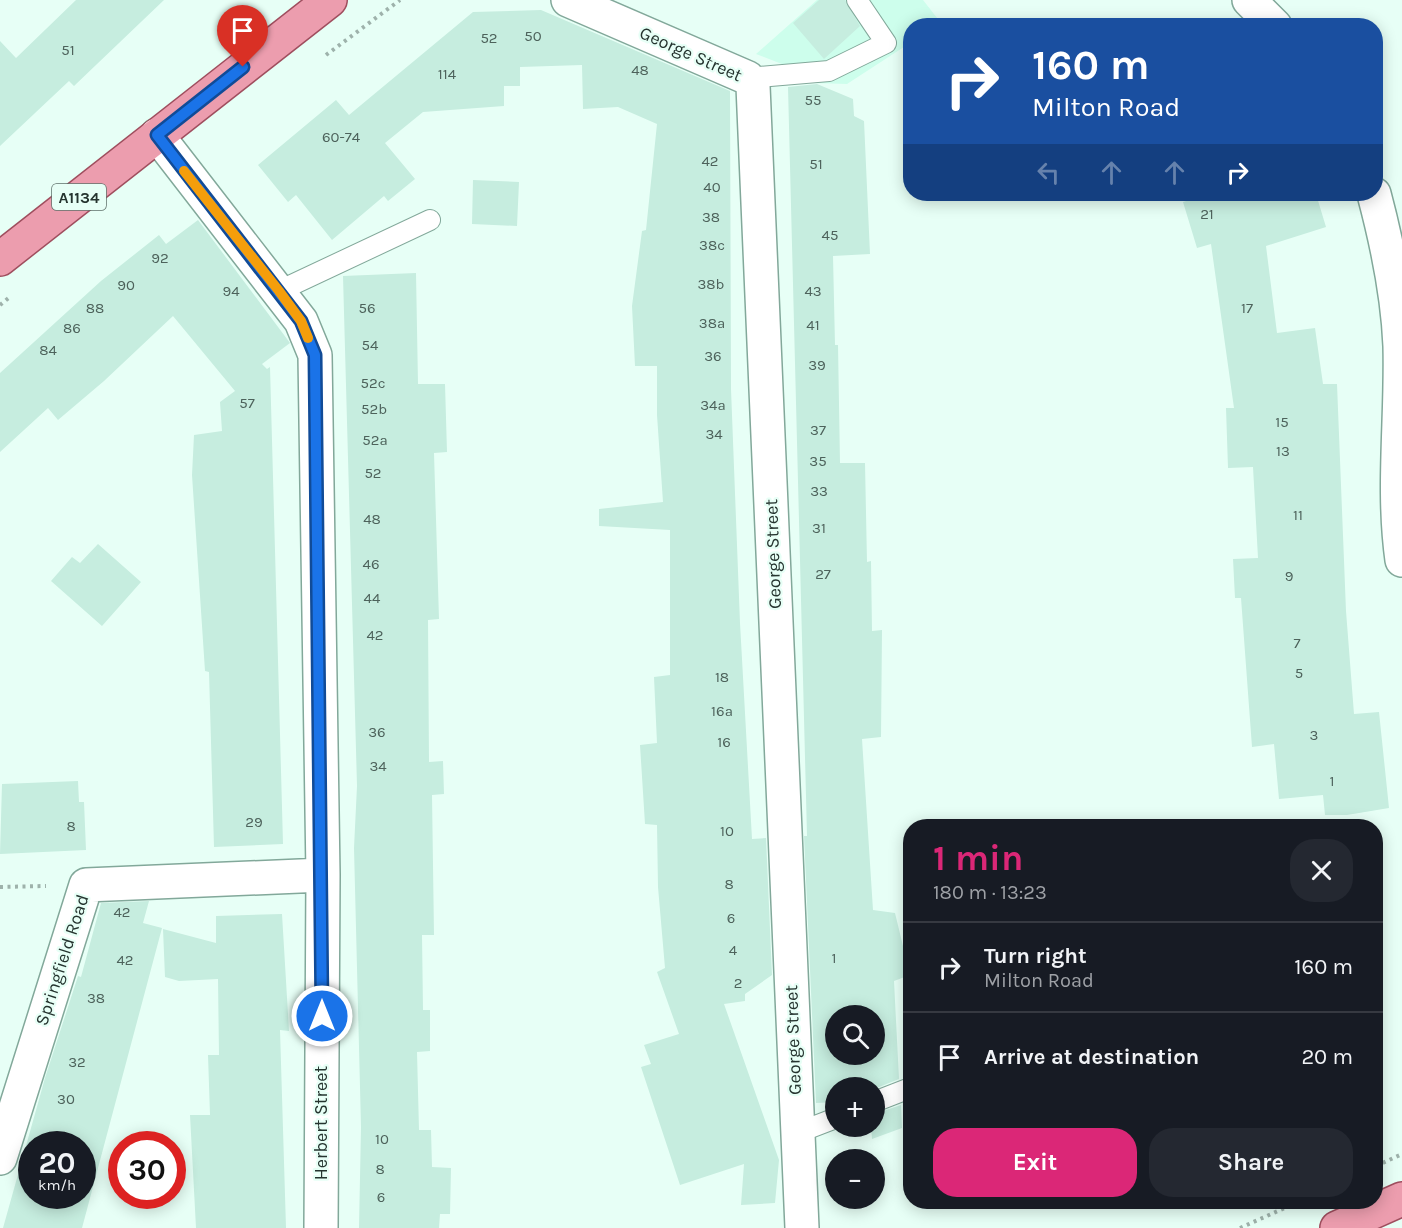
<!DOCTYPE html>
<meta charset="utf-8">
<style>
body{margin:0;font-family:Karla,sans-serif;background:#242831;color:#f1f3f6;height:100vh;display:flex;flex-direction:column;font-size:22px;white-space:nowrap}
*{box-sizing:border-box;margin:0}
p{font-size:20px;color:#9ea1a6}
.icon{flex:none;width:33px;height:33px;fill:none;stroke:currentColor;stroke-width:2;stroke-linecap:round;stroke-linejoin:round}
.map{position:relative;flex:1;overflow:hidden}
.sheet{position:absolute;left:903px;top:819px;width:480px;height:390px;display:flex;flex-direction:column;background:#171b24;border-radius:24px;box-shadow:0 3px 15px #0003}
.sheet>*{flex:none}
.top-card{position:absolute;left:903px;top:18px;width:480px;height:183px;border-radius:24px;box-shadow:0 3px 15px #0003;background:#1a4fa0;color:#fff;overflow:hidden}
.fabs{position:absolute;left:825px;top:1005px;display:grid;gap:12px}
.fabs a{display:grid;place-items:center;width:60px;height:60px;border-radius:50%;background:#171b24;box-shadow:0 3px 15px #0003;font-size:30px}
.speed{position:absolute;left:18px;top:1131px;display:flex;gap:12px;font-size:30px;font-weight:700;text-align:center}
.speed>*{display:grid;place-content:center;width:78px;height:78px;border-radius:50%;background:#171b24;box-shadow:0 3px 15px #0003;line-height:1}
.speed small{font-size:15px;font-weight:400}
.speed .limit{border:9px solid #d22;background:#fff;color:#111}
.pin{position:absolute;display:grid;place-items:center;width:51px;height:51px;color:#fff;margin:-62px -26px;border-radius:50% 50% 50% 0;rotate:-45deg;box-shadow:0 0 6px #0007}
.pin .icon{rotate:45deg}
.me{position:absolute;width:66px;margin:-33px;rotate:0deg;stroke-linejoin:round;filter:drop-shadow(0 0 4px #0008)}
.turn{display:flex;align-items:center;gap:21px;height:126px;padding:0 30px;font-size:27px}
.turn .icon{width:78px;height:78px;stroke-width:2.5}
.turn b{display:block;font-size:42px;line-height:51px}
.lanes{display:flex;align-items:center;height:57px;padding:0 30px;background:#0003;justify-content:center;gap:30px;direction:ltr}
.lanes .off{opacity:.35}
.round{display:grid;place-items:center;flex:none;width:63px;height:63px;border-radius:24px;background:#242831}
.headline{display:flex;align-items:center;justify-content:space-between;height:102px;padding:0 30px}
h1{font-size:36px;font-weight:700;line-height:45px;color:#db2777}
.cta{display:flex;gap:12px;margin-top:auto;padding:12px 30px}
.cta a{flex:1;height:69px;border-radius:24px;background:#db2777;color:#fff;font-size:24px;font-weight:700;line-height:69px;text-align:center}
.cta a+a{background:#242831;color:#f1f3f6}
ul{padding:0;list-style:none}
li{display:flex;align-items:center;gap:18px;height:90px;padding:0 30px;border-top:2px solid #363941}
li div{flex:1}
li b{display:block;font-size:22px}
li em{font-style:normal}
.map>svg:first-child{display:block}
.built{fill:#cdfeec}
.building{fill:#c6eddf;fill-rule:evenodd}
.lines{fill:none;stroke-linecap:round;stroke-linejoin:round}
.service-casing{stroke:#82a89a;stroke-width:22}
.minor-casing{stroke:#82a89a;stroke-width:36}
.primary-casing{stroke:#9f4e5e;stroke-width:36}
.path{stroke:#9eb2ab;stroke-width:4;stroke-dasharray:3 4.5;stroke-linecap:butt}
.service{stroke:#fff;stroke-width:20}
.minor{stroke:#fff;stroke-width:33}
.primary{stroke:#ec9dae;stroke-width:33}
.route-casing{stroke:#114b97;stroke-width:15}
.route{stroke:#1a73e8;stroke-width:10}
.slow{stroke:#f59e0b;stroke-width:10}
.labels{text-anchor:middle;stroke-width:4.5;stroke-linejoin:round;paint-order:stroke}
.number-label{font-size:15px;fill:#4d625b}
.shield{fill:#e7fff6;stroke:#5f716b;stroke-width:1.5}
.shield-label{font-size:16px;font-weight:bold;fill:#25342f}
.street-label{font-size:18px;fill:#25342f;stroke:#e7fff6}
</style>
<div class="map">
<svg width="1402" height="1228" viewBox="0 0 1402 1228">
<rect width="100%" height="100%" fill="#e7fff6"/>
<path class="built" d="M 817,0 L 923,0 L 941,23 L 937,25 L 910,26 L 910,43 L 847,84 L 814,83 L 787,66 L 756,54 Z"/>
<path class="building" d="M 76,0 L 164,0 L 74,86 L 69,81 L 0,146 L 0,41 L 16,58 Z
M 819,0 L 845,0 L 860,26 L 824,59 L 793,23 Z
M 541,10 L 730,91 L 731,389 L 740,623 L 752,839 L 766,838 L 772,975 L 745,994 L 745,1001 L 724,1004 L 779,1160 L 775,1203 L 741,1205 L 744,1164 L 680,1185 L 641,1067 L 651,1064 L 644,1045 L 679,1034 L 657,972 L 665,968 L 658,887 L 657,825 L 645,824 L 640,745 L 657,743 L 654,677 L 670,675 L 670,530 L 599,526 L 599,509 L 663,502 L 657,415 L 657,366 L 635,366 L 632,306 L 642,231 L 646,230 L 657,124 L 618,107 L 583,109 L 582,65 L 520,67 L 520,86 L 504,86 L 504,106 L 423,112 L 385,143 L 415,179 L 388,201 L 384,196 L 332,240 L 296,195 L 288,202 L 258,165 L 336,100 L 349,115 L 473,12 Z
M 817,84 L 853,99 L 854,116 L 864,121 L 870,254 L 833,256 L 835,345 L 838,345 L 840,463 L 865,463 L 867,562 L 871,561 L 872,631 L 882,630 L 881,737 L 862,739 L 873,910 L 895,913 L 910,975 L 894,981 L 899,1079 L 874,1089 L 836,1088 L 836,1102 L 816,1103 L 804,836 L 807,836 L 788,87 ZM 836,1016 L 874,1016 L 874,1054 L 836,1054 Z
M 473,180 L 519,182 L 517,226 L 472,224 Z
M 1209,194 L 1316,194 L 1326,227 L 1266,246 L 1277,333 L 1315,328 L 1323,384 L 1337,384 L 1346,611 L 1354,714 L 1379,712 L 1389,808 L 1347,815 L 1325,815 L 1323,795 L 1279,799 L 1274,744 L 1252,747 L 1241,598 L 1235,598 L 1233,559 L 1258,558 L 1253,467 L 1228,468 L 1226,408 L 1234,408 L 1211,244 L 1197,248 L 1183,202 Z
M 198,220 L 290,343 L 262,364 L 267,369 L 270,367 L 283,844 L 214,847 L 209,672 L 205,671 L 192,475 L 194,435 L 222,431 L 220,402 L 235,391 L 173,316 L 104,381 L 58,420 L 48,408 L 0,452 L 0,373 L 101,281 L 159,235 L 166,244 Z
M 416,273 L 418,384 L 445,384 L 447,452 L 434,453 L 439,619 L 428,620 L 429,762 L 443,761 L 444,794 L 432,795 L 434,935 L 422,935 L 423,1010 L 430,1010 L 430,1051 L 417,1052 L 419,1130 L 431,1130 L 432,1167 L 451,1168 L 450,1214 L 440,1214 L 439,1228 L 359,1228 L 361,1127 L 354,848 L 357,786 L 343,276 Z
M 98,544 L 141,582 L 102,626 L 51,581 L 72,557 L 80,563 Z
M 78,781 L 79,802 L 84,802 L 86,850 L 0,854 L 2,784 Z
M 149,901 L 143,923 L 162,928 L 82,1228 L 3,1228 L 45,1078 L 78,976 L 81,977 L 101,903 ZM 32,1144 L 82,1144 L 82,1196 L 32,1196 Z
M 282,914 L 289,1031 L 280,1030 L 286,1228 L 196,1228 L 190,1115 L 210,1115 L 208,1055 L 219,1055 L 218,979 L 179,981 L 165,977 L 163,929 L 216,943 L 216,916 Z
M 901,1105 L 902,1128 L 872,1139 L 871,1126 L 874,1126 L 874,1114 Z"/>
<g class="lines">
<g class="service-casing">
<path id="service" d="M 748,78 L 829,71 L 886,43 L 857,0
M 279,291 L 430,220
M 874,1102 L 910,1088
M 797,1133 L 836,1118"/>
</g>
<g class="minor-casing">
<path id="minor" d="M 568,0 L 748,78 L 753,86 L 802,1228
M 1249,0 L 1275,26
M 157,135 L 301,321 L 315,355 L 323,875 L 321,1228
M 1374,194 C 1386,239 1398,298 1400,346 C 1402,417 1392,489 1402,560
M 0,1158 L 86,885 L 323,875"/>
</g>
<g class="primary-casing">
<path id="primary" d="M 0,259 L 330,0
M 1337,1228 L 1402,1199"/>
</g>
<path class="path" d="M 326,55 L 400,0
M 0,305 L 11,296
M 0,887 L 46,886
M 1376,1166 L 1402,1154
M 1240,1228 L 1298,1202"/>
<use href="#service" class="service"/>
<use href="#minor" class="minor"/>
<use href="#primary" class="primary"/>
</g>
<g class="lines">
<g class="route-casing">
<path id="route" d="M 243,67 L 157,135 L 301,321 L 315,355 L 322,1016"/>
</g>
<use href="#route" class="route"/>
<path class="slow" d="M 184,171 L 279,291 L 301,321 L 308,338"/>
</g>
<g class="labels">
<g class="number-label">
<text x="533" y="41">50</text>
<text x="489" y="43">52</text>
<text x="68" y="55">51</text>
<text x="640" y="75">48</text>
<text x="447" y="79">114</text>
<text x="813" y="105">55</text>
<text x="341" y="142">60-74</text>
<text x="710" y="166">42</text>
<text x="816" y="169">51</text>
<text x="712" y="192">40</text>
<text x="1207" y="219">21</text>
<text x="711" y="222">38</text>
<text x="830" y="240">45</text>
<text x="712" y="250">38c</text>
<text x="160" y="263">92</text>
<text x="711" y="289">38b</text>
<text x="126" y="290">90</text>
<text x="231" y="296">94</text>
<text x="813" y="296">43</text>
<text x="95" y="313">88</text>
<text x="367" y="313">56</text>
<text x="1247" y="313">17</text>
<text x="712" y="328">38a</text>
<text x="813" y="330">41</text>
<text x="72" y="333">86</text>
<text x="370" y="350">54</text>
<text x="48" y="355">84</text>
<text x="713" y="361">36</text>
<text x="817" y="370">39</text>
<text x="373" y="388">52c</text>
<text x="247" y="408">57</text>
<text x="713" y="410">34a</text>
<text x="374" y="414">52b</text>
<text x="1282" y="427">15</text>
<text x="818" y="435">37</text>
<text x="714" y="439">34</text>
<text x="375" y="445">52a</text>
<text x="1283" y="456">13</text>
<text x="818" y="466">35</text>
<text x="373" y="478">52</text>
<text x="819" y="496">33</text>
<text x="1298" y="520">11</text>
<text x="372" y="524">48</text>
<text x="819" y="533">31</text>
<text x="371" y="569">46</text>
<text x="823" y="579">27</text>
<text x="1289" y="581">9</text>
<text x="372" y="603">44</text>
<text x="375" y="640">42</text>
<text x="1297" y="648">7</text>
<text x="1299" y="678">5</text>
<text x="722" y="682">18</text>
<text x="722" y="716">16a</text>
<text x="377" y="737">36</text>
<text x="1314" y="740">3</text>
<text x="724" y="747">16</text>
<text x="378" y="771">34</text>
<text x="1332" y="786">1</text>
<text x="254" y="827">29</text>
<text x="71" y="831">8</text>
<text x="727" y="836">10</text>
<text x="729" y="889">8</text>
<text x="122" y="917">42</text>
<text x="731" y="923">6</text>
<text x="733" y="955">4</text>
<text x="834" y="963">1</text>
<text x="125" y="965">42</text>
<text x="738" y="988">2</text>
<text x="96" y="1003">38</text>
<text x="77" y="1067">32</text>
<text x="66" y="1104">30</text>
<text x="382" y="1144">10</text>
<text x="380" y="1174">8</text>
<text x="381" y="1202">6</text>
</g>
<rect class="shield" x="52" y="184" width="54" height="26" rx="4.5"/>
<g class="shield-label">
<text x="79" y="203">A1134</text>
</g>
<g class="street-label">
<text transform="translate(691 54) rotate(24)" y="6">George Street</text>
<text transform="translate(773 554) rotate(-92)" y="6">George Street</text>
<text transform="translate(62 960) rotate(-72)" y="6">Springfield Road</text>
<text transform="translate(793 1040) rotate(-92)" y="6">George Street</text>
<text transform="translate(321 1123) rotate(-90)" y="6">Herbert Street</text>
</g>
</g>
</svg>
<div class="fabs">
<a><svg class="icon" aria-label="search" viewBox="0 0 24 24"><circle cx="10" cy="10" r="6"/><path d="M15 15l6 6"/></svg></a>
<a>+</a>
<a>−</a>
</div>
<div class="speed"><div>20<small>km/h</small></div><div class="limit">30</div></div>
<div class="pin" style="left:243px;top:67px;background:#d93025"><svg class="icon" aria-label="arrive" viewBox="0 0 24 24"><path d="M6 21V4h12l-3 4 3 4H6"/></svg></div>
<svg class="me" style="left:322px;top:1016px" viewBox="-20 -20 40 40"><circle r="17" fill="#1a73e8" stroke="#fff" stroke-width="3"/><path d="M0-11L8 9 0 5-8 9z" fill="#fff"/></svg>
<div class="top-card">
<div class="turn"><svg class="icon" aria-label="right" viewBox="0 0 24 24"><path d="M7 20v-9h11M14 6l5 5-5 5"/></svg><div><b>160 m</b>Milton Road</div></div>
<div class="lanes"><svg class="icon off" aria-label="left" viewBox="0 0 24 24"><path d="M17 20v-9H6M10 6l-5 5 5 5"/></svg><svg class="icon off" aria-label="ahead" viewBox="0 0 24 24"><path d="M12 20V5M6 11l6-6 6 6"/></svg><svg class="icon off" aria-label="ahead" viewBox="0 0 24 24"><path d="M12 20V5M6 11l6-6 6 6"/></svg><svg class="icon" aria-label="right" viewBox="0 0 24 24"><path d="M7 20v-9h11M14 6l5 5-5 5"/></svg></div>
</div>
<section class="sheet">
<div class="headline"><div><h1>1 min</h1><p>180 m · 13:23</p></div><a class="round"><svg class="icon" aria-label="close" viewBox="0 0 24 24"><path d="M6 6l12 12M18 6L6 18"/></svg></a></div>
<ul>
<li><svg class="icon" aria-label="right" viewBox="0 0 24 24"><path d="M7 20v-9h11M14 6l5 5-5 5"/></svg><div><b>Turn right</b><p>Milton Road</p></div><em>160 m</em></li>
<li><svg class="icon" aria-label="arrive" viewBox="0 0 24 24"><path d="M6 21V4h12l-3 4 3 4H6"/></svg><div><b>Arrive at destination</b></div><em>20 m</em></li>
</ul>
<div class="cta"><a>Exit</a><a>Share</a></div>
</section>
</div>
